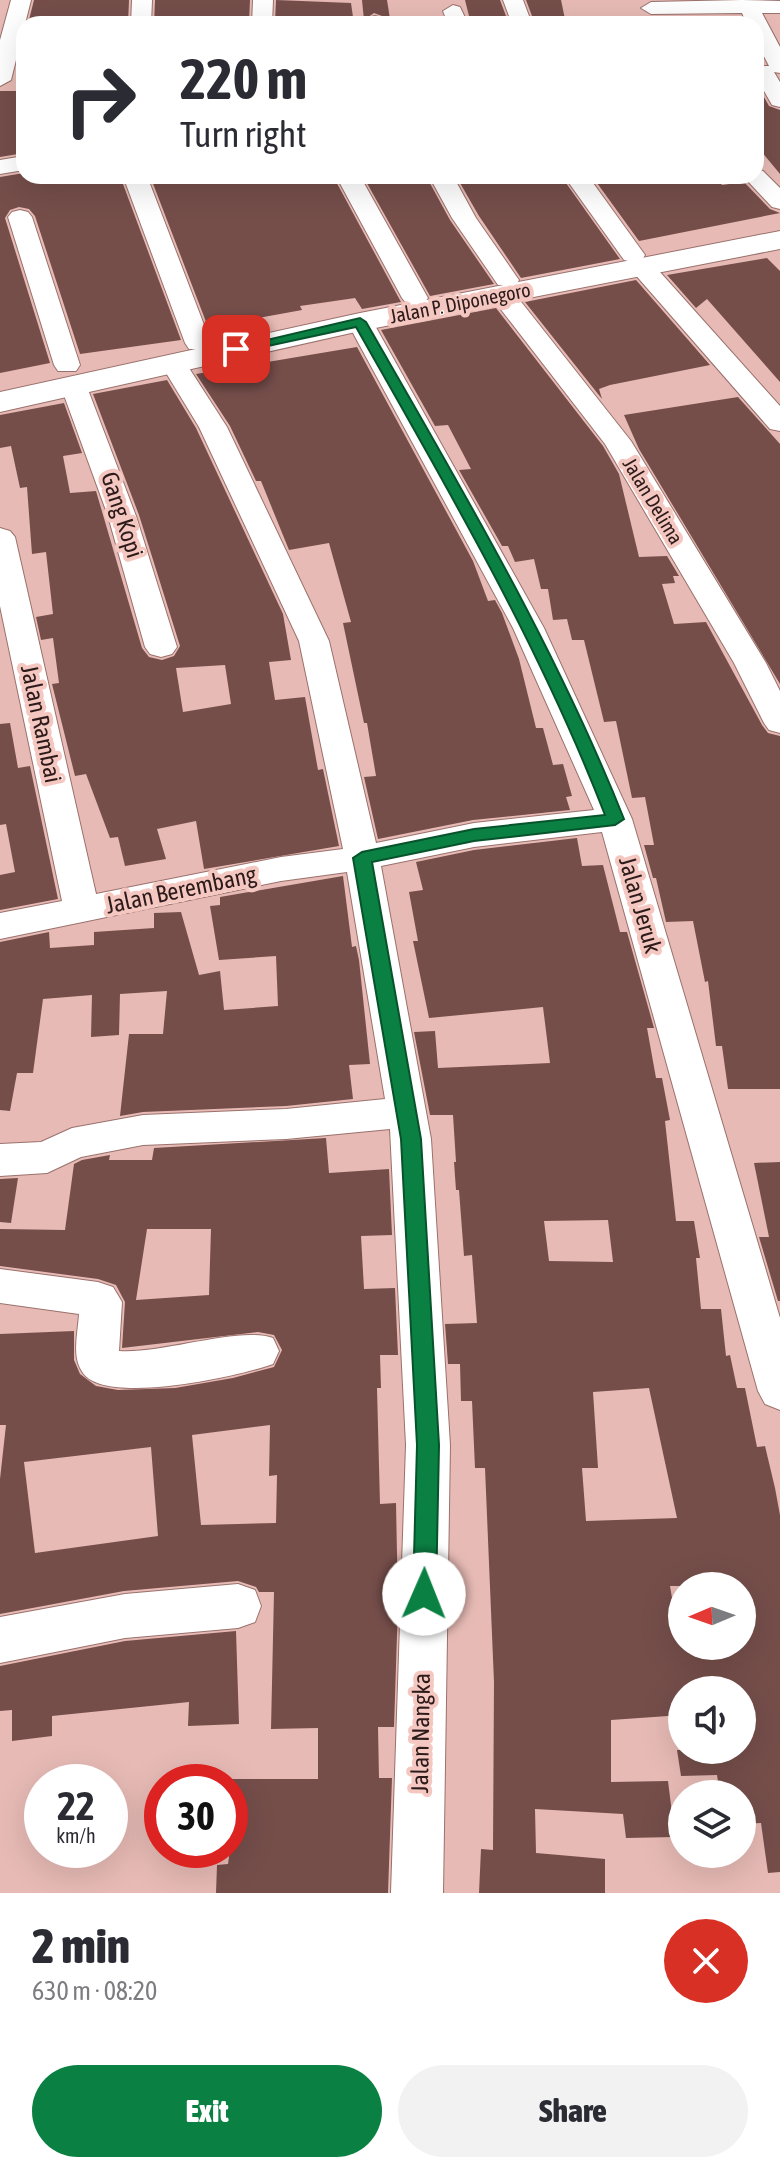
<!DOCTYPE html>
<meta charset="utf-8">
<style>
body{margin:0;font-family:"Asap Condensed",sans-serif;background:#f2f2f3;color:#2b2b33;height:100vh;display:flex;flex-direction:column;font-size:30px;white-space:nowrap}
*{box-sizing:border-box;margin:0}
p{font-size:26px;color:#7c7c81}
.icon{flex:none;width:44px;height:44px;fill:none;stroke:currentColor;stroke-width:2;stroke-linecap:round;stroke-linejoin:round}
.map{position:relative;height:1893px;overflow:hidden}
.details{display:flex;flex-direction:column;background:#fff;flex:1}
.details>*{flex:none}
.hud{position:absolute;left:16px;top:16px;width:748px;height:168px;border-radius:24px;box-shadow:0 8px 32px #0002;background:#fff;color:#2b2b33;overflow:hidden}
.needle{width:52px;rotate:268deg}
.buttons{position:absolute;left:668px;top:1572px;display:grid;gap:16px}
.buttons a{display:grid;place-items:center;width:88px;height:88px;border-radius:50%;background:#fff;box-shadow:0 8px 32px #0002;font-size:40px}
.speed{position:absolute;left:24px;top:1764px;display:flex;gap:16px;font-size:40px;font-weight:700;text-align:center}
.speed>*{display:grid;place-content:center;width:104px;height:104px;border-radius:50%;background:#fff;box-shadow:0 8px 32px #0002;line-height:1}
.speed small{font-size:20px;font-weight:400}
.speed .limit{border:12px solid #d22;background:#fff;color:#111}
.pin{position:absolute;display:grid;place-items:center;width:68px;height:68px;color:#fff;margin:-34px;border-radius:16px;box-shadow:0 4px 12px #0006}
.me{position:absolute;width:88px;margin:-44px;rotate:1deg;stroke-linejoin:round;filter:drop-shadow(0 0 6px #0008)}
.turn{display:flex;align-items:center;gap:28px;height:168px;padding:0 32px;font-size:36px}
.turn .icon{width:104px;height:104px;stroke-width:2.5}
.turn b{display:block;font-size:56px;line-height:68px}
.round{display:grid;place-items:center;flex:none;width:84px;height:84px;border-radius:42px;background:#f2f2f3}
.summary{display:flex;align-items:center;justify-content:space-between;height:136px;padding:0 32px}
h1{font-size:48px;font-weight:800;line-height:60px}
.cta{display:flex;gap:16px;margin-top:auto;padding:16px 32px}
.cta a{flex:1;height:92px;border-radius:48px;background:#0b8043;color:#fff;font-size:32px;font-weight:800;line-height:92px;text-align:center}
.cta a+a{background:#f2f2f3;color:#2b2b33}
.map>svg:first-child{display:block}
.building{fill:#754e4a;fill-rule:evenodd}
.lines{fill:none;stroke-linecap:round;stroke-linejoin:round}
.minor-casing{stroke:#9a716c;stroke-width:2}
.major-casing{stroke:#9a716c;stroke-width:2}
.minor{fill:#fff;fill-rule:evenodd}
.major{fill:#fff;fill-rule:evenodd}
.route{fill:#0b8043;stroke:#07532c;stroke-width:2}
.labels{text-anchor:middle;stroke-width:8;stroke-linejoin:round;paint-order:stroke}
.far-street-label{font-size:20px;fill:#2c1b1a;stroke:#f5c7c1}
.street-label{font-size:24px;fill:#2c1b1a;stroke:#f5c7c1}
</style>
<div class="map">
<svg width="780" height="1893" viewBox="0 0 780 1893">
<rect width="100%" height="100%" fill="#e7bab5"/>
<path class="building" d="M 34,0 L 129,0 L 128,24 L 28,24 Z
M 155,0 L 250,0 L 249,23 L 154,24 Z
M 276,0 L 351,3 L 354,24 L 280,24 L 280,21 L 275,22 Z
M 362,0 L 387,0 L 390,19 L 374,13 L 364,20 Z
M 465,0 L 500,0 L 509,24 L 471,24 Z
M 526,0 L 561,0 L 566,24 L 535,24 Z
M 756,83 L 769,106 L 780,110 L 780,174 L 756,145 Z
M 0,91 L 24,91 L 24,153 L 0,157 Z
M 24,173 L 24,176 L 120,176 L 181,340 L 80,354 L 35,216 L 29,209 L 19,207 L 10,210 L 5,218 L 50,363 L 0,373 L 0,177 Z
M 197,176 L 333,176 L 401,302 L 362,309 L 355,298 L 300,306 L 302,310 L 208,327 L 152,181 Z
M 363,176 L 426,176 L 450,220 L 494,284 L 430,296 Z
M 456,176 L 561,176 L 620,259 L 521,278 L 479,216 Z
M 592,176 L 715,176 L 722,185 L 744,182 L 770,209 L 780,213 L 639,241 Z
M 767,258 L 780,271 L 780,382 L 707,299 L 696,308 L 667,275 Z
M 636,280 L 710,365 L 610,385 L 599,389 L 602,399 L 525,302 Z
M 496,308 L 603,446 L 619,474 L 639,557 L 667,556 L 679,576 L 673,576 L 675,583 L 662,584 L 674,624 L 706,622 L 762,725 L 768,733 L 780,736 L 780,1089 L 728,1089 L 722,1046 L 716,1046 L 708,981 L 705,982 L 693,921 L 666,922 L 656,878 L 653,878 L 644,845 L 654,845 L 645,797 L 632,798 L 616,721 L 604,722 L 584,640 L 572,640 L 567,619 L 553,620 L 548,589 L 541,589 L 534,559 L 515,562 L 508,546 L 502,546 L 459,470 L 471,469 L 448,425 L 435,426 L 381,330 Z
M 357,347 L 473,561 L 488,601 L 495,600 L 502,613 L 519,659 L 536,728 L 543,728 L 553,765 L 563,764 L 572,796 L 566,797 L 570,810 L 473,820 L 378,839 L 364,777 L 376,776 L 367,723 L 364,723 L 343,623 L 351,622 L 329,543 L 289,550 L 261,481 L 256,481 L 230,426 L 196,374 Z
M 167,380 L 196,428 L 283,614 L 291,660 L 269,662 L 275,700 L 305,697 L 318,770 L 323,769 L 339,846 L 204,869 L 196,821 L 157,829 L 166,859 L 125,866 L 118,837 L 110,838 L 86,774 L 75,776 L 52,684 L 59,683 L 53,638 L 41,640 L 36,617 L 53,614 L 46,552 L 32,554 L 27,487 L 20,488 L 11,446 L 0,448 L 0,415 L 64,403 L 82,453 L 63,456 L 70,493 L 96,491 L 142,648 L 149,657 L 162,660 L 174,656 L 180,646 L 139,515 L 93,394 ZM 225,665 L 231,704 L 183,712 L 176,668 Z
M 738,397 L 780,444 L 780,684 L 639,449 L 624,415 Z
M 10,723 L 18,768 L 30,766 L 58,899 L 0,910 L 0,875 L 15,872 L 6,824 L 0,825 L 0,724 Z
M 577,838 L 582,866 L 603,865 L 620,932 L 627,932 L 654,1028 L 647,1028 L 656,1078 L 662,1078 L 670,1120 L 665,1121 L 676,1221 L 694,1221 L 700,1258 L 696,1258 L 701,1309 L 721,1309 L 726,1356 L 730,1355 L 737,1388 L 745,1388 L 757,1447 L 765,1446 L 775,1488 L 780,1515 L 780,1872 L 768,1873 L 761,1823 L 742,1824 L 742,1794 L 720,1794 L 717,1775 L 681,1776 L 677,1750 L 742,1750 L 742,1690 L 682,1690 L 682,1715 L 611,1720 L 611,1782 L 668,1781 L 675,1837 L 626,1838 L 623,1814 L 535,1809 L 536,1853 L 605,1859 L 605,1893 L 479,1893 L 481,1849 L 493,1850 L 494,1682 L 485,1468 L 475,1468 L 472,1401 L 461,1401 L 460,1364 L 448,1364 L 445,1324 L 477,1323 L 472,1255 L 464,1256 L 459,1190 L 456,1190 L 454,1162 L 456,1162 L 453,1115 L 430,1115 L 414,1032 L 435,1031 L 438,1068 L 550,1063 L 543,1007 L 429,1018 L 413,941 L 418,941 L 409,892 L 423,890 L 416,862 L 474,850 ZM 608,1220 L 613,1262 L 549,1261 L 544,1221 ZM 649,1388 L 677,1518 L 586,1521 L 582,1468 L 598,1468 L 593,1392 ZM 670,1586 L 742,1586 L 742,1646 L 680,1646 Z
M 343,876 L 352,947 L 356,946 L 359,960 L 370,1064 L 349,1065 L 353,1099 L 286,1106 L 143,1112 L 120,1116 L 129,1034 L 163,1034 L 167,991 L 120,994 L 119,1035 L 91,1037 L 92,995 L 43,999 L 33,1073 L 17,1073 L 10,1111 L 0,1110 L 0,942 L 49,932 L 50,948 L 94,945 L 94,932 L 154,928 L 154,913 L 181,912 L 199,975 L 220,971 L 224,1010 L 278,1006 L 276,956 L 219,960 L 210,906 L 220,905 L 220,897 Z
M 326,1138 L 329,1173 L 389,1169 L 392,1235 L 361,1236 L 364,1289 L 395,1288 L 398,1355 L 380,1355 L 381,1388 L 377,1388 L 380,1504 L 396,1503 L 398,1605 L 394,1727 L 378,1727 L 379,1778 L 392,1778 L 388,1893 L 216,1893 L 217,1865 L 228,1864 L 230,1850 L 230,1779 L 318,1779 L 318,1728 L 271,1729 L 274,1592 L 259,1592 L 256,1587 L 238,1581 L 124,1591 L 0,1614 L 0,1479 L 6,1425 L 0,1425 L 0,1334 L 74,1331 L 74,1360 L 80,1374 L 96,1386 L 118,1390 L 175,1388 L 233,1378 L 274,1367 L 282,1350 L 274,1335 L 258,1332 L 122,1348 L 125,1302 L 116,1285 L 98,1279 L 0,1266 L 0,1229 L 65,1230 L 74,1164 L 82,1160 L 110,1155 L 109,1160 L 152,1160 L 154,1148 ZM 147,1229 L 211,1229 L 209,1295 L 136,1300 ZM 270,1425 L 269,1476 L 277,1475 L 276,1523 L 201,1525 L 192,1435 ZM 151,1447 L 158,1536 L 35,1553 L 24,1462 Z
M 780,1162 L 780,1301 L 778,1301 L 759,1237 L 769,1237 L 754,1163 Z
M 18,1178 L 11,1223 L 0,1222 L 0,1179 Z
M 236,1631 L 239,1724 L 188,1726 L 189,1702 L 52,1716 L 52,1736 L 12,1741 L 12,1710 L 0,1711 L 0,1666 L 125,1641 Z"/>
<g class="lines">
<g class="minor-casing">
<path id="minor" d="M 11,0 L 31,0 L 11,80 L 0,86 L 0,40 Z
M 132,0 L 152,0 L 151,24 L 131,24 Z
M 253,0 L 273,0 L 272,24 L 252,24 Z
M 503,0 L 523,0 L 532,24 L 512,24 Z
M 742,0 L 780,1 L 780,13 L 762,13 L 780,47 L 780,73 L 774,72 L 780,82 L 780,107 L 772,105 L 756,77 L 756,66 L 769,66 L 756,41 L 756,24 L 747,24 L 742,13 L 651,14 L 641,8 L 651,2 Z
M 453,5 L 460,7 L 468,24 L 448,24 L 443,11 Z
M 375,16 L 382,18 L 385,24 L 365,24 L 368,18 Z
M 24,156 L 24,170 L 0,174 L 0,160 Z
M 756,169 L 763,171 L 780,188 L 780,209 L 772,207 L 743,176 L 756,176 Z
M 123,176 L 147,176 L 211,343 L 207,349 L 189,349 L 185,343 Z
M 336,176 L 360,176 L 428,298 L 424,303 L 406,303 L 402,298 Z
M 429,176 L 453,176 L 476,218 L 519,280 L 516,285 L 498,285 L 452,218 Z
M 564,176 L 588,176 L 645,255 L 642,260 L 651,262 L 780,406 L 780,431 L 770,429 L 633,272 L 630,267 L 633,262 L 624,260 Z
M 20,210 L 28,212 L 32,217 L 80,365 L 76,371 L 58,371 L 54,365 L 8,217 L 12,212 Z
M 502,286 L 511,289 L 631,441 L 766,663 L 780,691 L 780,733 L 769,730 L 764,723 L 734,663 L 605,444 L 489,294 L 493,289 Z
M 360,314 L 369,317 L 373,322 L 544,628 L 632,819 L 780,1318 L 780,1410 L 765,1404 L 758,1391 L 602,832 L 474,847 L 381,866 L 431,1139 L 450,1445 L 443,1893 L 391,1893 L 406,1445 L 390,1129 L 286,1139 L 143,1145 L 81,1157 L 47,1173 L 0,1176 L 0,1144 L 41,1142 L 72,1128 L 143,1115 L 286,1109 L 385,1099 L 347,872 L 281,881 L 0,939 L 0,913 L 62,901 L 0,606 L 0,528 L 10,531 L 15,537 L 96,894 L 281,857 L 343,849 L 299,641 L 199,427 L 160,363 L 164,357 L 182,357 L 227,427 L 329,641 L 376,843 L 474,823 L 594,810 L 513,628 L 347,322 L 351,317 Z
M 74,379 L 83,381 L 87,387 L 136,516 L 177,647 L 172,654 L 161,657 L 150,654 L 145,647 L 108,516 L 61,387 L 65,381 Z
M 0,1269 L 98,1282 L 113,1287 L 122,1302 L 119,1351 C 163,1354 239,1326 273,1338 L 279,1351 L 273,1364 C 240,1376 106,1406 83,1373 C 71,1357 78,1333 79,1314 L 0,1303 Z
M 238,1584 L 255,1590 L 261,1606 L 255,1622 L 238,1628 L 125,1638 L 0,1663 L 0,1617 L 125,1594 Z"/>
</g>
<g class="major-casing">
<path id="major" d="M 780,231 L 780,249 L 360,331 L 0,412 L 0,392 L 360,313 Z"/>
</g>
<use href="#minor" class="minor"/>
<use href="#major" class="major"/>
</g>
<path class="route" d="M 360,318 L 366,322 C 459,484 555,646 624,819 L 615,825 L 474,841 L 372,862 L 421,1139 L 439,1445 L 436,1594 L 433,1602 L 424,1605 L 416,1602 L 413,1594 L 417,1445 L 401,1139 L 353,858 L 362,852 L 474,829 L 605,815 C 539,644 446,486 356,327 L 236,353 L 229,349 Z"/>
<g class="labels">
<g class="far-street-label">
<text transform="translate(460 303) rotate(-11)" y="7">Jalan P. Diponegoro</text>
<text transform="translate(653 501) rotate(59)" y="7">Jalan Delima</text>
</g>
<g class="street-label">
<text transform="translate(122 515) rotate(72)" y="8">Gang Kopi</text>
<text transform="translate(41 724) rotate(78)" y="8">Jalan Rambai</text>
<text transform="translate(181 890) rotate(-12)" y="8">Jalan Berembang</text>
<text transform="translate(640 905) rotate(74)" y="8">Jalan Jeruk</text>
<text transform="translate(421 1733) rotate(-89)" y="8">Jalan Nangka</text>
</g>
</g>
</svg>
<div class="buttons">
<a><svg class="needle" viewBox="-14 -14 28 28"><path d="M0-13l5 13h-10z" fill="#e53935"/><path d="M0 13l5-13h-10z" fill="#7c7c81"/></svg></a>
<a><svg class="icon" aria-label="sound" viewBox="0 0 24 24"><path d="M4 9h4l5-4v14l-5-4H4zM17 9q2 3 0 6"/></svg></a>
<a><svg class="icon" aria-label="layers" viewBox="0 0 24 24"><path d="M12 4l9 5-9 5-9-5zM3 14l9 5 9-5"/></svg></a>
</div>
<div class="speed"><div>22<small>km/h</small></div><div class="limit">30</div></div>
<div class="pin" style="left:236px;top:349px;background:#d93025"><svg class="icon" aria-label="arrive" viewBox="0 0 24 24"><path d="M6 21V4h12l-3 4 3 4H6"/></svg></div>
<svg class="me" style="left:424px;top:1594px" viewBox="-20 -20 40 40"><circle r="19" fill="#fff"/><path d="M0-13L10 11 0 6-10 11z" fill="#0b8043"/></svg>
<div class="hud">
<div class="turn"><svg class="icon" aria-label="right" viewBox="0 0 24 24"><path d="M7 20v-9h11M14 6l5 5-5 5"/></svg><div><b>220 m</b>Turn right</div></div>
</div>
</div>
<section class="details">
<div class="summary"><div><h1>2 min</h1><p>630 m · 08:20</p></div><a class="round" style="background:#d93025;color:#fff"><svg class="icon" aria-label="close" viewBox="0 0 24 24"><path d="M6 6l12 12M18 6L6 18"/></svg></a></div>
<div class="cta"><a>Exit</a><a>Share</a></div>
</section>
